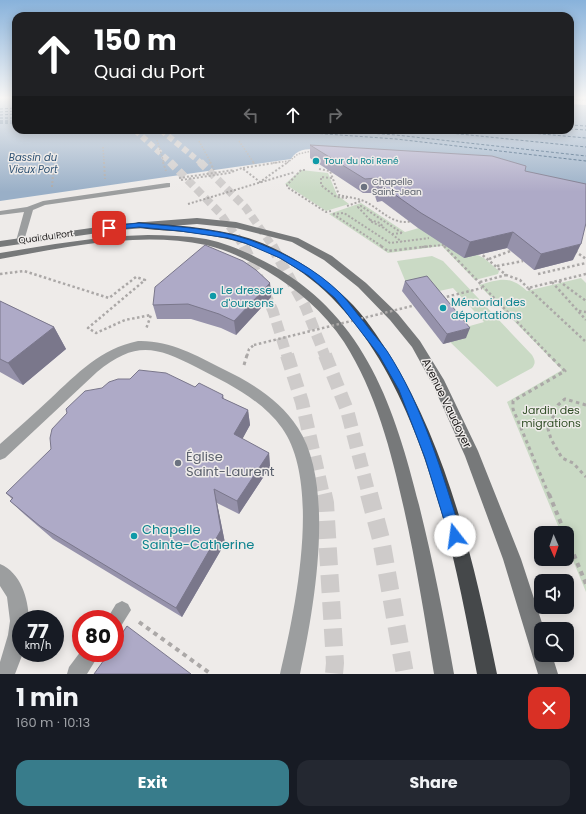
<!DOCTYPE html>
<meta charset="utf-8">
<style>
body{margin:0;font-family:Poppins,sans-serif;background:#242831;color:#f1f3f6;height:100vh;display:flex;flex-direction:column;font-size:15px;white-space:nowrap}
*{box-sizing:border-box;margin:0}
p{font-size:13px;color:#9ea1a6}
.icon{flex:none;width:22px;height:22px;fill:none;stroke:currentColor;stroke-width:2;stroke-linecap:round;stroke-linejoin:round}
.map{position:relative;height:674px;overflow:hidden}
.drawer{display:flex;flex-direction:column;background:#171b24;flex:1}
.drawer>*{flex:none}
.banner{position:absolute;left:12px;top:12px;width:562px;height:122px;border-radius:12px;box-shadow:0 2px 10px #0003;background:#202124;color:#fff;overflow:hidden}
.needle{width:26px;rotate:178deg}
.tools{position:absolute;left:534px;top:526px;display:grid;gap:8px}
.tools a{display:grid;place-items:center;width:40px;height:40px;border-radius:8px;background:#171b24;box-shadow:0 2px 10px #0003;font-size:20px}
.speed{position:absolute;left:12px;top:610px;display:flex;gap:8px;font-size:20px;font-weight:700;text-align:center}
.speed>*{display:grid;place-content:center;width:52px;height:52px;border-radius:50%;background:#171b24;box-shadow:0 2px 10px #0003;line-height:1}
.speed small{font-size:10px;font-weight:400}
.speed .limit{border:6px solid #d22;background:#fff;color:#111}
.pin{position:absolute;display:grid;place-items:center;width:34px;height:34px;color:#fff;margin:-17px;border-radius:8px;box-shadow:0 2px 6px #0006}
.me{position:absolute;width:44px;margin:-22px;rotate:345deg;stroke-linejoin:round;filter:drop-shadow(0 0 3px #0008)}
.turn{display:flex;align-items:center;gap:14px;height:84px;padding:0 16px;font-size:18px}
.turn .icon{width:52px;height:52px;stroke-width:2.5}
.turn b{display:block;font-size:28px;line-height:34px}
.lanes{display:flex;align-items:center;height:38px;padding:0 16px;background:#0003;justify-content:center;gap:20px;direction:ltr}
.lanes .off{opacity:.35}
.round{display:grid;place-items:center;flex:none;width:42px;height:42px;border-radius:12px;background:#242831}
.headline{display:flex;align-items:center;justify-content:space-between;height:68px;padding:0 16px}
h1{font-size:24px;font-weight:700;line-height:30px}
.cta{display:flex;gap:8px;margin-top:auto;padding:8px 16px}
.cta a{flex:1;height:46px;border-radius:12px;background:#387c8b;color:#fff;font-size:16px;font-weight:700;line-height:46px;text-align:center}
.cta a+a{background:#242831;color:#f1f3f6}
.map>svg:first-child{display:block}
.green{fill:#cadac5}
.water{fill:#99afc7}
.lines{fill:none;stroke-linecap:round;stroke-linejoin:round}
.ferry{stroke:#2d5173;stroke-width:1;stroke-dasharray:3 2;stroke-linecap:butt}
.highway-tunnel-far4{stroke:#cecbca;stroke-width:6;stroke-dasharray:6 3.5;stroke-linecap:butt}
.highway-tunnel-far3{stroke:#cecbca;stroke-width:8;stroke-dasharray:8 4.5;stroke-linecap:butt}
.highway-tunnel-far2{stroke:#cecbca;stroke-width:11;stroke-dasharray:11 5.5;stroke-linecap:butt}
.highway-tunnel-far1{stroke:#cecbca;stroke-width:14;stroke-dasharray:14 7;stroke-linecap:butt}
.highway-tunnel{stroke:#cecbca;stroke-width:18;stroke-dasharray:18 9;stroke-linecap:butt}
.path-far4{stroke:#aba8a7;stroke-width:1.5;stroke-dasharray:1.5 1.5;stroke-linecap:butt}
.path-far3{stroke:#aba8a7;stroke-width:2;stroke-dasharray:2 2;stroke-linecap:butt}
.path-far2{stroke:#aba8a7;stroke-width:2.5;stroke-dasharray:2.5 2.5;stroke-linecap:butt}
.path-far1{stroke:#aba8a7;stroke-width:3;stroke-dasharray:3.5 3.5;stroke-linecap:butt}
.path{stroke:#aba8a7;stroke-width:4;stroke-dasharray:4.5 4.5;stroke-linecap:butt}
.lane{fill:#9c9e9f;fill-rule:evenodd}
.street{fill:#9c9e9f;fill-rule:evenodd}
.secondary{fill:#77797a;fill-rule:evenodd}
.highway{fill:#45484a;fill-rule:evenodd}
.path-bridge{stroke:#aba8a7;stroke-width:2.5;stroke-dasharray:2.5 2.5;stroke-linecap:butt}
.wall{fill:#9692ab}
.shaded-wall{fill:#7a778b}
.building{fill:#aeaac7;stroke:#7a778b}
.route{fill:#1a73e8;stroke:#114b97}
.culture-dot{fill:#0f9aa8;stroke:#eeebe9;stroke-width:1.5}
.worship-dot{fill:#6b7280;stroke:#eeebe9;stroke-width:1.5}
.labels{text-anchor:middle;stroke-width:3;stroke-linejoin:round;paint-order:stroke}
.far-culture-label{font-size:9px;fill:#0d838f;stroke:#eeebe9;text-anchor:start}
.far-worship-label{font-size:9px;fill:#5b616d;stroke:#eeebe9;text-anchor:start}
.far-street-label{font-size:9px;fill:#1a1818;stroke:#eeebe9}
.far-water-label{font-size:10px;font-style:italic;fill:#2d5173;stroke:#eeebe9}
.culture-label{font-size:11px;fill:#0d838f;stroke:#eeebe9;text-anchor:start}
.street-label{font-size:11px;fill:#1a1818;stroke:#eeebe9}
.park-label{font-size:11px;fill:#324f27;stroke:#eeebe9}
.near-worship-label{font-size:13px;fill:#5b616d;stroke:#eeebe9;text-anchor:start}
.near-culture-label{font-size:13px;fill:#0d838f;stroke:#eeebe9;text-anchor:start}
</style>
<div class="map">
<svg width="586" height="674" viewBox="0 0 586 674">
<rect width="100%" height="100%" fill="#eeebe9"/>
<path class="green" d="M 301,170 L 328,173 L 337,195 L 349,204 L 326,211 L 285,184 Z
M 361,203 L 405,232 L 419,228 L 484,258 L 499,271 L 498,274 L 475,280 L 442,246 L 388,253 L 329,214 Z
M 432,256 L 443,261 L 532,355 C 535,360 536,363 532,368 L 497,387 L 450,342 L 459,329 L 484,322 L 453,288 L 430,293 L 409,290 L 397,261 Z
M 581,278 L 586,283 L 586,592 L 567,546 L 567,533 L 561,533 L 507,402 L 562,370 L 479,285 C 501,279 509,275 527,291 Z"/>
<path class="water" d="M 0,98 L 16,98 L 16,130 L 570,130 L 570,104 L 586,105 L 586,200 L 316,149 C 306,149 297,149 291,159 L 0,201 Z"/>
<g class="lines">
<path class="ferry" d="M 0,109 L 16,108
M 0,112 L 16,111
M 0,115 L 16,114
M 0,118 L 16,118
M 0,121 L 16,121
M 0,123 L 16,123
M 570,125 L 586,126
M 570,129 L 586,130
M 270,130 L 396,139 L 586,161
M 327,130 L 396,135 L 586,156
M 421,130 L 586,147
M 498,130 L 586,138"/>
<path class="highway-tunnel-far4" d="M 135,130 L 171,163
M 161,130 L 201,163"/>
<path class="highway-tunnel-far3" d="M 170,162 L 220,213 L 244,247
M 200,162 L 246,208 L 273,247"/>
<path class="highway-tunnel-far2" d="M 244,246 L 273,311 L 287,356
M 272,246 L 305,306 L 325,356"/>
<path class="highway-tunnel-far1" d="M 287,355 L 302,402 L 323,495
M 325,355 L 347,410 L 369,495"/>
<path class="highway-tunnel" d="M 323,494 L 325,503 L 335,663 L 334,674
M 369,494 L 381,539 L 405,674"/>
<path class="path-far4" d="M 570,100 L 586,100
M 157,140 L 164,163
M 199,141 L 211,163
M 239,141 L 254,163
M 103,147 L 104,163
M 54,163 L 55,152
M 273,163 L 289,161
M 287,163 L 298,154 L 312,151"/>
<path class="path-far3" d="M 104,162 L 105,179
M 163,162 L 166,171
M 210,162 L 214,170
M 253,162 L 254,164
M 243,168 L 280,162
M 319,169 L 330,171 L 339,195 C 347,197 356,198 364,201 C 381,209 392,226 412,221
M 305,170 L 301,170 L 287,185 L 287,187 L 326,212 L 331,211
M 179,178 L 234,170
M 332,178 L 321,177 L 321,185 L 336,197 L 347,198
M 181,180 L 229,173 L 242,168 L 260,182 L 288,162
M 52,187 L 54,162
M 188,204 L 295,172
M 347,206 L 361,201
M 333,214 L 383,247
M 333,214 L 344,213 L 390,243 L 429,238
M 370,220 L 380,223 L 384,228
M 402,233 L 361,206 L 358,207 L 372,222 L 384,228 L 402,242
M 392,234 L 402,233
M 422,247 L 443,245 L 445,247"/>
<path class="path-far2" d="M 381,246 L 388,251 L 431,246
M 444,246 L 550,356
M 575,251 L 586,259
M 479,252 L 506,275 L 520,280 L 528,288
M 489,259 L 513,250
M 497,266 L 523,261
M 0,274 L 24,271 L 109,298 L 136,277 L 145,280 L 88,328 L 96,333 L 125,320 L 151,315 L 146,329
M 538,274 L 586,263
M 586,274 L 528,288 L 586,342
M 559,281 L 586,301
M 480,282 L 506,275
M 552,282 L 586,320
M 579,311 L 586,312
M 247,356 L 249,349 L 254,345"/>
<path class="path-far1" d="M 244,365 L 247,355
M 586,405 L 565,399 L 558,405 L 548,429 L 551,439 L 562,458 L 573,463 L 586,477
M 549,495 L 513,409 L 513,401 L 565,371 L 549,355"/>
<path class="path" d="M 549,494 L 565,533
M 567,538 L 586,584
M 139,622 L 211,674"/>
<path class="lane" d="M 167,183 L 170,183 L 170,187 L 45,205 L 33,210 L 24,241 L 20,244 L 16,241 L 24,212 L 0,215 L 0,211 L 27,207 L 43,201 Z
M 122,601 L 128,604 L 131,610 L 121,626 L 115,629 L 115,619 L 107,619 L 116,604 Z
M 81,651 L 81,653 L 100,653 L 87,674 L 67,674 L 69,667 Z"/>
<path class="street" d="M 138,341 C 169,340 196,355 223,369 C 252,383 280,400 298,428 C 336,486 314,609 300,674 L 280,674 C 295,611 322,484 282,428 C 261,399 227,383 196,367 C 155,346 135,341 97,372 L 5,458 L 0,460 L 0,444 C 17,429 34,414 50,399 C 78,373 100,349 138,341 Z
M 0,564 C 21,573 28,598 29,619 L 21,619 L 21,653 L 23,653 L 15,674 L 0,674 L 0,662 L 8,635 L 10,621 L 7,597 L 0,586 Z"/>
<path class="secondary" d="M 197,218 L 236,222 L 298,238 L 332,256 L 366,283 L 398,314 L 420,341 L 444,380 L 478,451 L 521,559 L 544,629 L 541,629 L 541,655 L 552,655 L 558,674 L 538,674 L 503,559 L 465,456 L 433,385 L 412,347 L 390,320 L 358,287 L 324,260 L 292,242 L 236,228 L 197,224 L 119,230 L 0,247 L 0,241 L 119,224 Z
M 148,235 C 167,235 187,236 206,239 C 230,244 253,255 275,267 C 366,319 395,409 419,505 C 433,561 444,617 454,674 L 434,674 C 425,619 416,563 404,509 C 391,451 376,392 344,342 C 324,312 297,289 267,271 C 248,260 228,250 206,245 C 139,231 67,247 0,259 L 0,253 C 49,245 98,236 148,235 Z"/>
<path class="highway" d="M 139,222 C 181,226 232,228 271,247 C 299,260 324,277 347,299 C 364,315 378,337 391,357 C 449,452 475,566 497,674 L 477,674 C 450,532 410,313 262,250 C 234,238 203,234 173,231 C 161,230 148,230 136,227 L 134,225 L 136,223 Z"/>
<path class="path-bridge" d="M 442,298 L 482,288
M 254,345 L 416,305"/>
</g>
<path class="wall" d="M 310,145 L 525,171 L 573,260 L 534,270 L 507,248 L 464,258 L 418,228 L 382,201 L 377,202 L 374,193 L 363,193 L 310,158 Z
M 405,281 L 466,338 L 443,344 L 402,291 Z
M 270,283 L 271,297 L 236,335 L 221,328 L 191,319 L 157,319 L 153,305 Z
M 0,301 L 54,327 L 66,349 L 23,385 L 0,372 Z
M 195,387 L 223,395 L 224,399 L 248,410 L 250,425 L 242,439 L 269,453 L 270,467 L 239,514 L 217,503 L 225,543 L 182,617 L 53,539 L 24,514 L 10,501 L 12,499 L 6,493 Z"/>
<path class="shaded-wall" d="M 513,232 L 507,248 L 464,258 L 470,242 Z
M 581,244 L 573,260 L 534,270 L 541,254 Z
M 270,283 L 271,297 L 236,335 L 234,321 Z
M 54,327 L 66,349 L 23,385 L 8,363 Z
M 470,328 L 466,338 L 443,344 L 447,334 Z
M 248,410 L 250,425 L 237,449 L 234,434 Z
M 269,453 L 270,467 L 239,514 L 237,501 Z
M 214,489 L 217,503 L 225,543 L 182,617 L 176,608 Z"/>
<path class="building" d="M 310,145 L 492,156 L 526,166 L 525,171 L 586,184 L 586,223 L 581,244 L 541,254 L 513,232 L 470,242 L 421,213 L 384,187 L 379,187 L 376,178 L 365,179 Z
M 205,245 L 243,261 L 256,270 L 270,283 L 234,321 L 219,314 L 188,304 L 153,305 L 155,287 Z
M 427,276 L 470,328 L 447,334 L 405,281 Z
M 0,301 L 54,327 L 8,363 L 0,359 Z
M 139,370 L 166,373 L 195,387 L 199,383 L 223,395 L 222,398 L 248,410 L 234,434 L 269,453 L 237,501 L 214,489 L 221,530 L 176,608 L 40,526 L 10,501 L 13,498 L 6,493 L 51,449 L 50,438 L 52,429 L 67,413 L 66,409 L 85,391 L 102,388 L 109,382 L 118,379 L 130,379 Z
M 127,626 L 191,674 L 94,674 L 109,653 L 115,653 L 115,644 Z"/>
<linearGradient id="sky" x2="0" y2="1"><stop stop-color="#88b2db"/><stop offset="0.51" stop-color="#f7f6f5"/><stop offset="1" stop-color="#f7f6f5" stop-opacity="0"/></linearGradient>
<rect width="586" height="192" fill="url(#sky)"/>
<path class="route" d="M 139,223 C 176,227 215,228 250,240 C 283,252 316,269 341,294 C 349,302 356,313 364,322 C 371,332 380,341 387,351 C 423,406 442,473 462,536 L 460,540 L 455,542 L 451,540 L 449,536 L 425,458 L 399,390 L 379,355 L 335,298 L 309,276 L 280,258 L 245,243 L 228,238 L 180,231 L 139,227 L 109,230 L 106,228 L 109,226 Z"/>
<g class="culture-dot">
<circle cx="316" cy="161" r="4"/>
<circle cx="213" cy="296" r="4"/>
<circle cx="443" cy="308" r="4"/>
<circle cx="134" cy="536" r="4"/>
</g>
<g class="worship-dot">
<circle cx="364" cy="187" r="4"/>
<circle cx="178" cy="463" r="4"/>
</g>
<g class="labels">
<g class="far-culture-label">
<text x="324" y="164">Tour du Roi René</text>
</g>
<g class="far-worship-label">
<text x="372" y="185">Chapelle<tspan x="372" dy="10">Saint-Jean</tspan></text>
</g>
<g class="far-street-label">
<text transform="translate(46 237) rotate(-8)" y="3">Quai du Port</text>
</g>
<g class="far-water-label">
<text x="33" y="161">Bassin du<tspan x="33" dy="12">Vieux Port</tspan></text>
</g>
<g class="culture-label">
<text x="221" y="294">Le dresseur<tspan x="221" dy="13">d'oursons</tspan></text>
<text x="451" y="306">Mémorial des<tspan x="451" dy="13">déportations</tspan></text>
</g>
<g class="street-label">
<text transform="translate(447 403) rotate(64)" y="4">Avenue Vaudoyer</text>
</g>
<g class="park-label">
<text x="551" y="414">Jardin des<tspan x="551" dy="13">migrations</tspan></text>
</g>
<g class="near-worship-label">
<text x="186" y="461">Église<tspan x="186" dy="15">Saint-Laurent</tspan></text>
</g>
<g class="near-culture-label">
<text x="142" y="534">Chapelle<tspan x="142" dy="15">Sainte-Catherine</tspan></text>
</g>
</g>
</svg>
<div class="tools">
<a><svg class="needle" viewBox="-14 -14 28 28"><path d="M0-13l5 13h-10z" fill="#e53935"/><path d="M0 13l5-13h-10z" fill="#9ea1a6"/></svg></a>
<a><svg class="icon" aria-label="sound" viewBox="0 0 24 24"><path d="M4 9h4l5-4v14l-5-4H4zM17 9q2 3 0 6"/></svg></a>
<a><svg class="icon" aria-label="search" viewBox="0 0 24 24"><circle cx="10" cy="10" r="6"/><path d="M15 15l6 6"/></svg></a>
</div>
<div class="speed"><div>77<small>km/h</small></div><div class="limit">80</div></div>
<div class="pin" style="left:109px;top:228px;background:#d93025"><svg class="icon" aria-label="arrive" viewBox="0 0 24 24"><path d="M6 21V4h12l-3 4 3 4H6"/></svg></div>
<svg class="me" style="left:455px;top:536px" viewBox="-20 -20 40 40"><circle r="19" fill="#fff"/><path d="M0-13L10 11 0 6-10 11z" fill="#1a73e8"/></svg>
<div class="banner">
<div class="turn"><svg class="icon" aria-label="ahead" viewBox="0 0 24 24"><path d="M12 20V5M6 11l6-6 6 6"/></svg><div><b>150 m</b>Quai du Port</div></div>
<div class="lanes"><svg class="icon off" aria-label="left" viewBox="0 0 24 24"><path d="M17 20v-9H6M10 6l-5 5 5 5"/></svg><svg class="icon" aria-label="ahead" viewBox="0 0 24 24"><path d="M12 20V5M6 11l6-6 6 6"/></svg><svg class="icon off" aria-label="right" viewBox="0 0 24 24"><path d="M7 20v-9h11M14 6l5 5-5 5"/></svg></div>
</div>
</div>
<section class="drawer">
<div class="headline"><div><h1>1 min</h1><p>160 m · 10:13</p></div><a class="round" style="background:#d93025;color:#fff"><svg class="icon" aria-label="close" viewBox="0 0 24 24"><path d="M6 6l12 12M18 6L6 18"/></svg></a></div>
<div class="cta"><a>Exit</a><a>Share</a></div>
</section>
